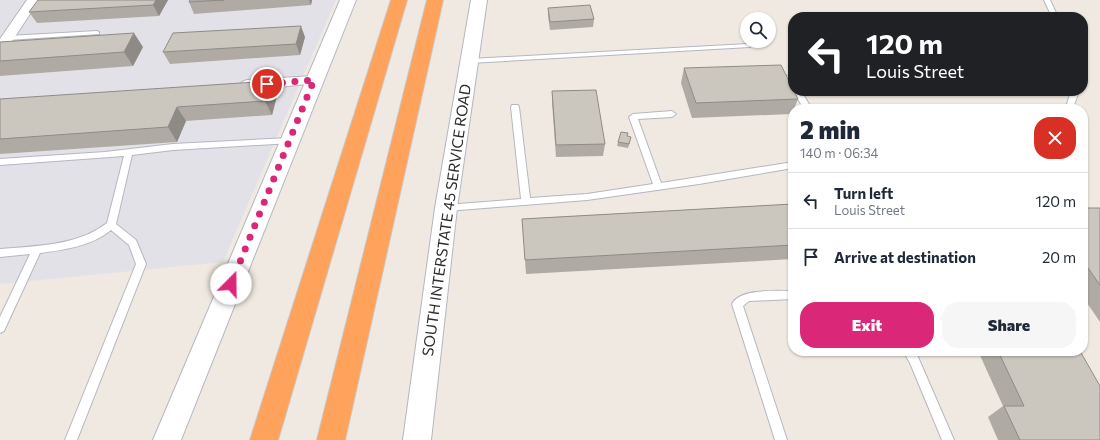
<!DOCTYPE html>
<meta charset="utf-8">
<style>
body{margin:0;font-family:Commissioner,sans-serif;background:#f6f6f7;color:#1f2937;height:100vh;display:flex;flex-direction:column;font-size:15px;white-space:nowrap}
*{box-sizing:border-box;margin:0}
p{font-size:13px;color:#747a83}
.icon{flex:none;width:22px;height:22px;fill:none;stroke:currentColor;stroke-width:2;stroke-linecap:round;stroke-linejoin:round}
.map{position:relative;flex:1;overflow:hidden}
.drawer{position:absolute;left:788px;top:104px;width:300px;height:252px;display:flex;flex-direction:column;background:#fff;border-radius:16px;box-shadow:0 1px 3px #0004}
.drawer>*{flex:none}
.banner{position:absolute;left:788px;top:12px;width:300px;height:84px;border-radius:16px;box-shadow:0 1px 3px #0004;background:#202124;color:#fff;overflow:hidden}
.controls{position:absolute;left:740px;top:12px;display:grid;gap:8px}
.controls a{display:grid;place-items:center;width:36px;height:36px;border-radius:50%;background:#fff;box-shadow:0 1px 3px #0004;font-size:20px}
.pin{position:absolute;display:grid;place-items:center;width:34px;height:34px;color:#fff;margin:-17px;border:2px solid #fff;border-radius:50%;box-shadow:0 1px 4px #0007}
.me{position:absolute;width:44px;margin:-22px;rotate:22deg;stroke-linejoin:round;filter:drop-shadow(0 0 3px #0008)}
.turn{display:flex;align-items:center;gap:14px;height:84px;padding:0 12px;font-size:18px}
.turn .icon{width:52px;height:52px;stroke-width:2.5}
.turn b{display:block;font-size:28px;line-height:34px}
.round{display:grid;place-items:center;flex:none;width:42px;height:42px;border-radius:16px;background:#f6f6f7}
.summary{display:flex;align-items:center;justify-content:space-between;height:68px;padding:0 12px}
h1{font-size:24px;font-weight:800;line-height:30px}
.action{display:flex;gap:8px;margin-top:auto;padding:8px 12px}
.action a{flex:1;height:46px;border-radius:16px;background:#db2777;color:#fff;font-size:16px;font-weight:800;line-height:46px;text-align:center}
.action a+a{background:#f6f6f7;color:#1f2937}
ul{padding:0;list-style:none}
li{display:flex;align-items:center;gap:12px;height:56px;padding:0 12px;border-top:1px solid #e0e1e3}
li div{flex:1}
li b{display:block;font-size:15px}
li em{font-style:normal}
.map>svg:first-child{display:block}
.industrial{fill:#e3e1e8}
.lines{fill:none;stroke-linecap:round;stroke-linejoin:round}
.service-casing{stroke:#b4b7c1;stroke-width:2}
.minor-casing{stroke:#b4b7c1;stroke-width:2}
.secondary-casing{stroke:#b4b7c1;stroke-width:2}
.motorway-casing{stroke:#c9c9c9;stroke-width:2}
.service{fill:#fff;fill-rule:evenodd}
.minor{fill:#fff;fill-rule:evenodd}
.secondary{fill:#fff;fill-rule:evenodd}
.motorway{fill:#ffa35c;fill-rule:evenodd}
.wall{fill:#afaba4}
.shaded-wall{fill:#8e8b86}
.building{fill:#cbc7bf;stroke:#8e8b86}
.route{stroke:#db2777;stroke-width:7;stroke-dasharray:0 12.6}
.labels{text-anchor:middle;stroke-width:3;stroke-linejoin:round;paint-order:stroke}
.street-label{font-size:15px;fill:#2e2e2e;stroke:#fff}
</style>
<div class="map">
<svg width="1100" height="440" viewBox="0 0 1100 440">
<rect width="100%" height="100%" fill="#efe9e1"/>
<path class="industrial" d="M 0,0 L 336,0 L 223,262 L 0,284 Z"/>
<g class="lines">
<g class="service-casing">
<path id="service" d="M 1044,0 L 1050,0 L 1058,17 L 1052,17 Z
M 97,31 L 99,32 L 99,34 L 8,40 L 5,38 L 8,36 Z
M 748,44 L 750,45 L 750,47 L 470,63 L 466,61 L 470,59 Z
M 786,76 L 792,76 L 793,79 L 793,87 L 790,87 L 785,78 Z
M 793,91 L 801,91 L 812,109 L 804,109 Z
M 1071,91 L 1079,91 L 1073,108 L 1058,109 L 1067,104 Z
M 512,105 L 518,105 L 519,107 L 530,198 L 587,194 L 653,184 L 629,117 L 633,114 L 672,111 L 676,114 L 672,117 L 638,119 L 661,183 L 793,162 L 793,168 L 699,184 L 587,200 L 446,211 L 443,210 L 442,208 L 446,205 L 521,199 L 511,107 Z
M 289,138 L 293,141 L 292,143 L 173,150 L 132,155 L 116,224 L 136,240 L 146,264 L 77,440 L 65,440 L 136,264 L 129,245 L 111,230 C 92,246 64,250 40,253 L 4,331 L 0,333 L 0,317 L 30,254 L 0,257 L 0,249 C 35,246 78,246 107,223 L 124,156 L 0,165 L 0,159 L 105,152 L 173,144 Z
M 793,291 L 793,299 L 749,301 L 743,306 L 787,440 L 775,440 L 732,304 C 740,288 777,291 793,291 Z
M 903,351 L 914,351 L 918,357 L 954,440 L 942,440 L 910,363 Z"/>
</g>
<g class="minor-casing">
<path id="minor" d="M 27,0 L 39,0 L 5,52 L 0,53 L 0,39 Z
M 314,76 L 319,77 L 321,80 L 319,83 L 247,90 L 242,88 L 240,85 L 242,82 L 247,80 Z"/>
</g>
<g class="secondary-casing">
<path id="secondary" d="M 340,0 L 356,0 L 181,440 L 153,440 Z
M 471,0 L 487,0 L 457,208 L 431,440 L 403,440 L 435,208 Z"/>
</g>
<g class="motorway-casing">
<path id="motorway" d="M 391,0 L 407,0 L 278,440 L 250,440 Z
M 427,0 L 443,0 L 345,440 L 317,440 Z"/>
</g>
<use href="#service" class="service"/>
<use href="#minor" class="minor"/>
<use href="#secondary" class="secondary"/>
<use href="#motorway" class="motorway"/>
</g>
<path class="wall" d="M 168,0 L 159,16 L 37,23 L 29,12 Z
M 190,0 L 312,0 L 311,5 L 194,14 L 189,2 Z
M 548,8 L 594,19 L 593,27 L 550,30 L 548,16 Z
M 305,37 L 300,55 L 170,64 L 163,52 Z
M 0,42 L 143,47 L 133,66 L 0,76 Z
M 684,68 L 798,99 L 794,109 L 793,109 L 792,114 L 692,118 L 681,83 Z
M 552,91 L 605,144 L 603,156 L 556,157 L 552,102 Z
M 277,96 L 272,115 L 186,121 L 177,142 L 0,154 L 0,99 Z
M 627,137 L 630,142 L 628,148 L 617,146 L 618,142 Z
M 793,204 L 793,259 L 526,274 L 522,219 Z
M 1083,208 L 1100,208 L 1100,322 L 1083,297 Z
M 978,351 L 1080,351 L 1100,440 L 998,440 L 988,417 L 1003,406 Z"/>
<path class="shaded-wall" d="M 156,0 L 168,0 L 159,16 L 153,5 Z
M 309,0 L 312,0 L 311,5 Z
M 301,26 L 305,37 L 300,55 L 296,44 Z
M 134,33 L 143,47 L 133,66 L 124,52 Z
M 271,81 L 277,96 L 272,115 L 265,101 Z
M 177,107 L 186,121 L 177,142 L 168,127 Z"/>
<path class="building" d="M 38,0 L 156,0 L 153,5 L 29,12 Z
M 190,0 L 224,0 L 189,2 Z
M 590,5 L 594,19 L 550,22 L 548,8 Z
M 301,26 L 296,44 L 163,52 L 173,33 Z
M 134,33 L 124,52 L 0,61 L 0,42 Z
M 781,65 L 793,89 L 793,91 L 794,91 L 798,99 L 696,103 L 684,68 Z
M 271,81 L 265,101 L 177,107 L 168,127 L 0,139 L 0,99 Z
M 596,90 L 605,144 L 556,145 L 552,91 Z
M 621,132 L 628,133 L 627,136 L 631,137 L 629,144 L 618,142 Z
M 793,204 L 793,245 L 525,260 L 522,219 Z
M 1083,208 L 1100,208 L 1100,285 L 1083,261 Z
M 998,351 L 1080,351 L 1100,386 L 1100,440 L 1020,440 L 1004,406 L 1024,406 Z"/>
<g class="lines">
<path class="route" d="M 231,284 L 314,80 L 267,84"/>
</g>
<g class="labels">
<g class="street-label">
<text transform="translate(447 220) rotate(-82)" y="5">SOUTH INTERSTATE 45 SERVICE ROAD</text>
</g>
</g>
</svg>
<div class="controls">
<a><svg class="icon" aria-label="search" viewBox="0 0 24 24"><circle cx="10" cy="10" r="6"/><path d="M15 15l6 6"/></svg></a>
</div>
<div class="pin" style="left:267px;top:84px;background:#d93025"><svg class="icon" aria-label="arrive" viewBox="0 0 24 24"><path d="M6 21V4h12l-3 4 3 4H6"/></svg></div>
<svg class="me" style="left:231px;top:284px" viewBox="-20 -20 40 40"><circle r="19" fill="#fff"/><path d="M0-13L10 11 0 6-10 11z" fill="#db2777"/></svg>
<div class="banner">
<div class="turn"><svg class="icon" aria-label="left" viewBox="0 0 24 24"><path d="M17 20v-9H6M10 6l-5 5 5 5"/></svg><div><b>120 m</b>Louis Street</div></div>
</div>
<section class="drawer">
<div class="summary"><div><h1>2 min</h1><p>140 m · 06:34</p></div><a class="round" style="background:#d93025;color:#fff"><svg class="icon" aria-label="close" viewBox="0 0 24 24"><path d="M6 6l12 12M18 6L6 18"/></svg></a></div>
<ul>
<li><svg class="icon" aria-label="left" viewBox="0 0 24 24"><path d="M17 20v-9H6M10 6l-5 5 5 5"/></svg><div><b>Turn left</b><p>Louis Street</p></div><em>120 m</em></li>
<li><svg class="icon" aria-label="arrive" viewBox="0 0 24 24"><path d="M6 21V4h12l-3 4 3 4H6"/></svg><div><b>Arrive at destination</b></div><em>20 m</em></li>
</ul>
<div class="action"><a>Exit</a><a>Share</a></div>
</section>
</div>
